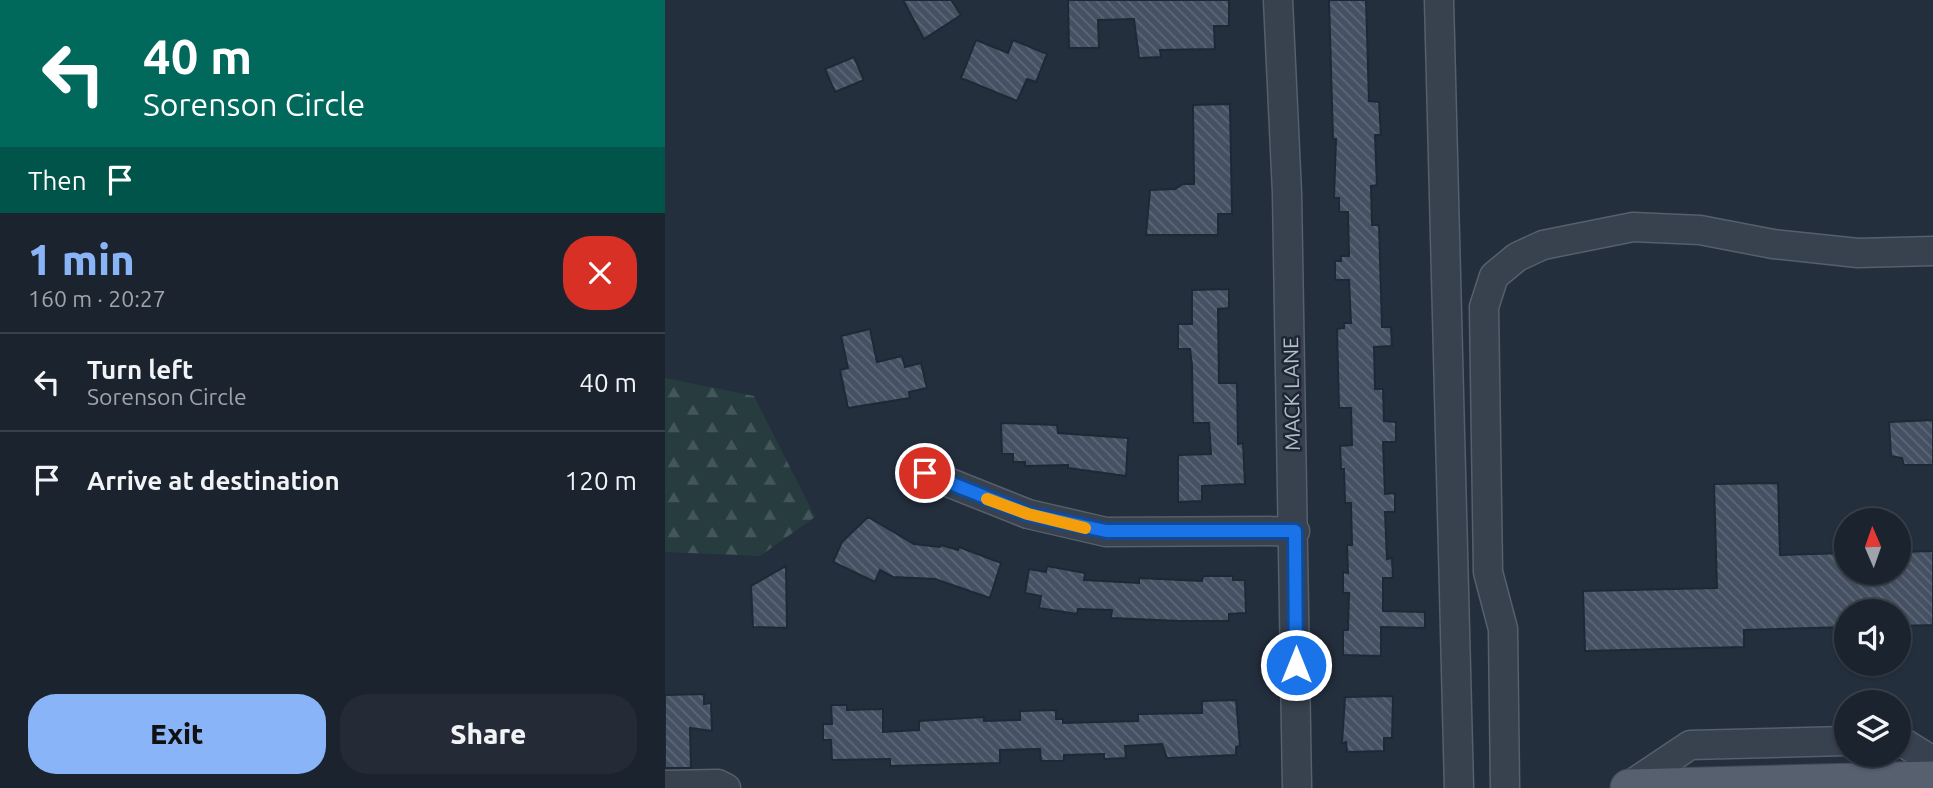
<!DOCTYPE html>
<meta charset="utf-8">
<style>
body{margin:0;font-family:Ubuntu,sans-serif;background:#242b36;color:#f1f3f6;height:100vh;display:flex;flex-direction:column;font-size:26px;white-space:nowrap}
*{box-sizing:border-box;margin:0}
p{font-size:23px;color:#a0a4aa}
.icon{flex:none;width:38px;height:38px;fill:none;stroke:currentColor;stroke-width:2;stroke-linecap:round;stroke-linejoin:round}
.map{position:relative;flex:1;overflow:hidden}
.panel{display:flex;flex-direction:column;background:#1b232e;width:665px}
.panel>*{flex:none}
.banner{background:#00695c;color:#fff;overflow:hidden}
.needle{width:46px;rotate:358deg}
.controls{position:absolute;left:1169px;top:508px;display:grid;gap:14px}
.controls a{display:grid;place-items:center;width:77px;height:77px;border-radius:50%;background:#1b232e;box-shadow:0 2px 5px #0004,0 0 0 2px #39404a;font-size:35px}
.pin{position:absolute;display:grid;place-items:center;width:60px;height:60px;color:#fff;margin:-30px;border:4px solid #fff;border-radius:50%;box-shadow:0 2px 7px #0007}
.me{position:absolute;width:77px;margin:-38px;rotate:0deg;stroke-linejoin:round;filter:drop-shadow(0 0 5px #0008)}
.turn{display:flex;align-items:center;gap:24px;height:147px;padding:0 28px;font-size:32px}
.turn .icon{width:91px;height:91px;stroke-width:2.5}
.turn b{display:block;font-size:49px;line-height:60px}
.then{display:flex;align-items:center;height:66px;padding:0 28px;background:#0003;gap:14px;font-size:26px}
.round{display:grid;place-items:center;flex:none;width:74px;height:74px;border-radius:28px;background:#242b36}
.headline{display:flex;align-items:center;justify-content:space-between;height:119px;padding:0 28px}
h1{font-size:42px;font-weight:800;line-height:52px;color:#8ab4f8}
.button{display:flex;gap:14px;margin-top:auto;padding:14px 28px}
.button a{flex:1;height:80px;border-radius:28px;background:#8ab4f8;color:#111;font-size:28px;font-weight:800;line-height:80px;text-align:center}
.button a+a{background:#242b36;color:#f1f3f6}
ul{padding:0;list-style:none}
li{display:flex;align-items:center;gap:21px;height:98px;padding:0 28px;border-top:2px solid #39404a}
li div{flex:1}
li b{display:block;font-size:26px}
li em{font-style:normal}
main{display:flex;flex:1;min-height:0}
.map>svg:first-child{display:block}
.forest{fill:url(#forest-firs)}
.building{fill:url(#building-back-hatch);stroke:#1f2835;stroke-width:2}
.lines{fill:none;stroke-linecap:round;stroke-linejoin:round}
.minor-casing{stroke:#565f6c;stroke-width:31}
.major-casing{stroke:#414a57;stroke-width:39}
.minor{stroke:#38414e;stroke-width:28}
.major{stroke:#56606e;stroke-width:37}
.route-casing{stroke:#114b97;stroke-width:18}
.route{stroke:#1a73e8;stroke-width:12}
.slow{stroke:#f59e0b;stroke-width:12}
.labels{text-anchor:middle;stroke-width:5;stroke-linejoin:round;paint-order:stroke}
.street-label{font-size:21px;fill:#b4bcc9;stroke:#1d2633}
</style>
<main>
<section class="panel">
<div class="banner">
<div class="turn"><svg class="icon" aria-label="left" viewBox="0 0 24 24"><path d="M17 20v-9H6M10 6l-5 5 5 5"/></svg><div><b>40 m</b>Sorenson Circle</div></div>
<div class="then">Then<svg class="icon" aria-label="arrive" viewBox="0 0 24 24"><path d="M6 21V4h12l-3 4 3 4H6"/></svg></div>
</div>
<div class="headline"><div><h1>1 min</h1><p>160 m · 20:27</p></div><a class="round" style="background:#d93025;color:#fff"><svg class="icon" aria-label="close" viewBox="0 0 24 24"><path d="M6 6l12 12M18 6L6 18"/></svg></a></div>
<ul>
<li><svg class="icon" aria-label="left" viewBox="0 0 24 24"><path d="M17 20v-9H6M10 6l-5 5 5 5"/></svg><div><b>Turn left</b><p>Sorenson Circle</p></div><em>40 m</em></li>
<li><svg class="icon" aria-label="arrive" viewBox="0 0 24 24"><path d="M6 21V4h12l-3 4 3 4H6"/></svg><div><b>Arrive at destination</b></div><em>120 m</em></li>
</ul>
<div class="button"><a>Exit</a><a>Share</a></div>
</section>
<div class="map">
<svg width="1268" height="788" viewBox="0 0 1268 788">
<defs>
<pattern id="forest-firs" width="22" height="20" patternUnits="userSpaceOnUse" patternTransform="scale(1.75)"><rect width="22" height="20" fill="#263c3f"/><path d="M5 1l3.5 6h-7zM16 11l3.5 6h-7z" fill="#435659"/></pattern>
<pattern id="building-back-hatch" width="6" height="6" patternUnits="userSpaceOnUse" patternTransform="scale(1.75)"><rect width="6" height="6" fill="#455162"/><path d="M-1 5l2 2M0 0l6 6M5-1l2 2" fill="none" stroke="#5d6877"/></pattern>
</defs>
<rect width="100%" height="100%" fill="#242f3e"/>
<path class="forest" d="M 0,378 L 89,396 L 150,517 L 95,556 L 0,552 Z"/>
<path class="building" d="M 238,0 L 286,0 L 296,15 L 259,39 Z
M 403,0 L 564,0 L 564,26 L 549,26 L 550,49 L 495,50 L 496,57 L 474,58 L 469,19 L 433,20 L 434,48 L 404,48 Z
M 664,0 L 701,0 L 704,101 L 714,102 L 716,135 L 710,135 L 712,185 L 706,186 L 707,225 L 714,225 L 717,327 L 726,327 L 727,346 L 709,347 L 710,389 L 718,389 L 719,421 L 731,422 L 731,442 L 718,442 L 720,494 L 730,493 L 730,512 L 720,512 L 722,559 L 727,558 L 728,578 L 718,578 L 718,611 L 760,612 L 760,628 L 716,627 L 716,656 L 678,655 L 678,630 L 683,630 L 684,593 L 678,593 L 678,572 L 683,573 L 682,545 L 687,545 L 686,503 L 680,503 L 679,469 L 676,469 L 675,446 L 687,445 L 686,408 L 674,408 L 672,329 L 679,328 L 679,323 L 686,323 L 684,280 L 670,280 L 670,261 L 676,261 L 676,256 L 684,256 L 683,212 L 674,212 L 674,198 L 669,198 L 671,139 L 668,139 Z
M 311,40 L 343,53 L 348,40 L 382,54 L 371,82 L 362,79 L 352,101 L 296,78 Z
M 189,57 L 199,80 L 170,92 L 160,69 Z
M 565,104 L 567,214 L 553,214 L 553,235 L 481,235 L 485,190 L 510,189 L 518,184 L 529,184 L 528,105 Z
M 564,289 L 564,308 L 553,309 L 554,383 L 572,383 L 573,444 L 578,443 L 580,484 L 537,486 L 537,501 L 513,502 L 513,455 L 546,454 L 544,423 L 528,423 L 527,365 L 525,349 L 513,349 L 513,324 L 527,324 L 527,290 Z
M 205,329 L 212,362 L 237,356 L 240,367 L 256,363 L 262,388 L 244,392 L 245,398 L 183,408 L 175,370 L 183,368 L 176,336 Z
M 1268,420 L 1268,465 L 1239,465 L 1237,458 L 1226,456 L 1224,422 Z
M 336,423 L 392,425 L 393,433 L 463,438 L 461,476 L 403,468 L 403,465 L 360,466 L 360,462 L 348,462 L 348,454 L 337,454 Z
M 1113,483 L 1115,555 L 1181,553 L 1181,572 L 1234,572 L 1234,552 L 1268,551 L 1268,625 L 1234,626 L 1234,611 L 1181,611 L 1181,627 L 1079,630 L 1079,647 L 920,651 L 918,591 L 1052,588 L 1049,484 Z
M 203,517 L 249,544 L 275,547 L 276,545 L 293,550 L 294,547 L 336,563 L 325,598 L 270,579 L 228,577 L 215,570 L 210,582 L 168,562 L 177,542 Z
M 121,566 L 122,628 L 88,627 L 86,586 Z
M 382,566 L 420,573 L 419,580 L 474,583 L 474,578 L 537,581 L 538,576 L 568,576 L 568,580 L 580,580 L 581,613 L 564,614 L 564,621 L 515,621 L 446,618 L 447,610 L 413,609 L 412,614 L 374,608 L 376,596 L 360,593 L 364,569 L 381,572 Z
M 39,694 L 39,704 L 46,703 L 47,731 L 25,728 L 26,768 L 0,768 L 0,695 Z
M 728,696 L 727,738 L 719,738 L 719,751 L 682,752 L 681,742 L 677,743 L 680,697 Z
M 571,700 L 575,746 L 571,747 L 571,755 L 502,758 L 497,744 L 460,746 L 461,758 L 439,759 L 439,754 L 399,755 L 399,761 L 376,761 L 375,749 L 335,750 L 335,763 L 225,766 L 225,759 L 167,760 L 166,740 L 158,740 L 158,724 L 167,724 L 166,705 L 182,705 L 182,710 L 218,709 L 218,732 L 254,730 L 254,721 L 319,717 L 319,721 L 355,720 L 355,711 L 391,710 L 391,719 L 398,719 L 398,723 L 473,721 L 473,714 L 537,713 L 537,701 Z"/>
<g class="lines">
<g class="minor-casing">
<path id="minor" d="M 613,0 L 622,193 L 632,788
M 774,0 L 794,788
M 260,473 L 363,514 L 441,532 L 630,531
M 1234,740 L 1268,761
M 0,785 L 53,784 L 61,788
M 840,788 L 838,629 L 823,572 L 819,307 L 829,276 L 852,257 L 878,245 L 968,227 L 1035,230 L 1108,244 L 1193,253 L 1268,251
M 961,788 L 1025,745 L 1181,741"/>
</g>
<g class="major-casing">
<path id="major" d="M 964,788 L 1268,780"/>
</g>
<use href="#minor" class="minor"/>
<use href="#major" class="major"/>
</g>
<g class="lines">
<g class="route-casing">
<path id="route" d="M 260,473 L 363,514 L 441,531 L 630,531 L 631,665"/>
</g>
<use href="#route" class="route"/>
<path class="slow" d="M 322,499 L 363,514 L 420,528"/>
</g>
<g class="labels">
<g class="street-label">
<text transform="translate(627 394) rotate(-91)" y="7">MACK LANE</text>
</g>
</g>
</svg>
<div class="controls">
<a><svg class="needle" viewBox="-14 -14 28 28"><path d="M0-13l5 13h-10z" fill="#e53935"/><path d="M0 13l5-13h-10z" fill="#a0a4aa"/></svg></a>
<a><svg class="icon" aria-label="sound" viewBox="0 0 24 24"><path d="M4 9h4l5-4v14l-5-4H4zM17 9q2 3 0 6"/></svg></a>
<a><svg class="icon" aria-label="layers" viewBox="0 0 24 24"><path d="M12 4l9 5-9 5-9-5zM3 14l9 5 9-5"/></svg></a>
</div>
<div class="pin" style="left:260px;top:473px;background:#d93025"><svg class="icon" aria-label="arrive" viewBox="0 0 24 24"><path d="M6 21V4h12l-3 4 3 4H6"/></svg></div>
<svg class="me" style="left:631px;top:665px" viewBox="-20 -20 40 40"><circle r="17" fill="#1a73e8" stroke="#fff" stroke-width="3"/><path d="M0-11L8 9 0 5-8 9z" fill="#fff"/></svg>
</div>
</main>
